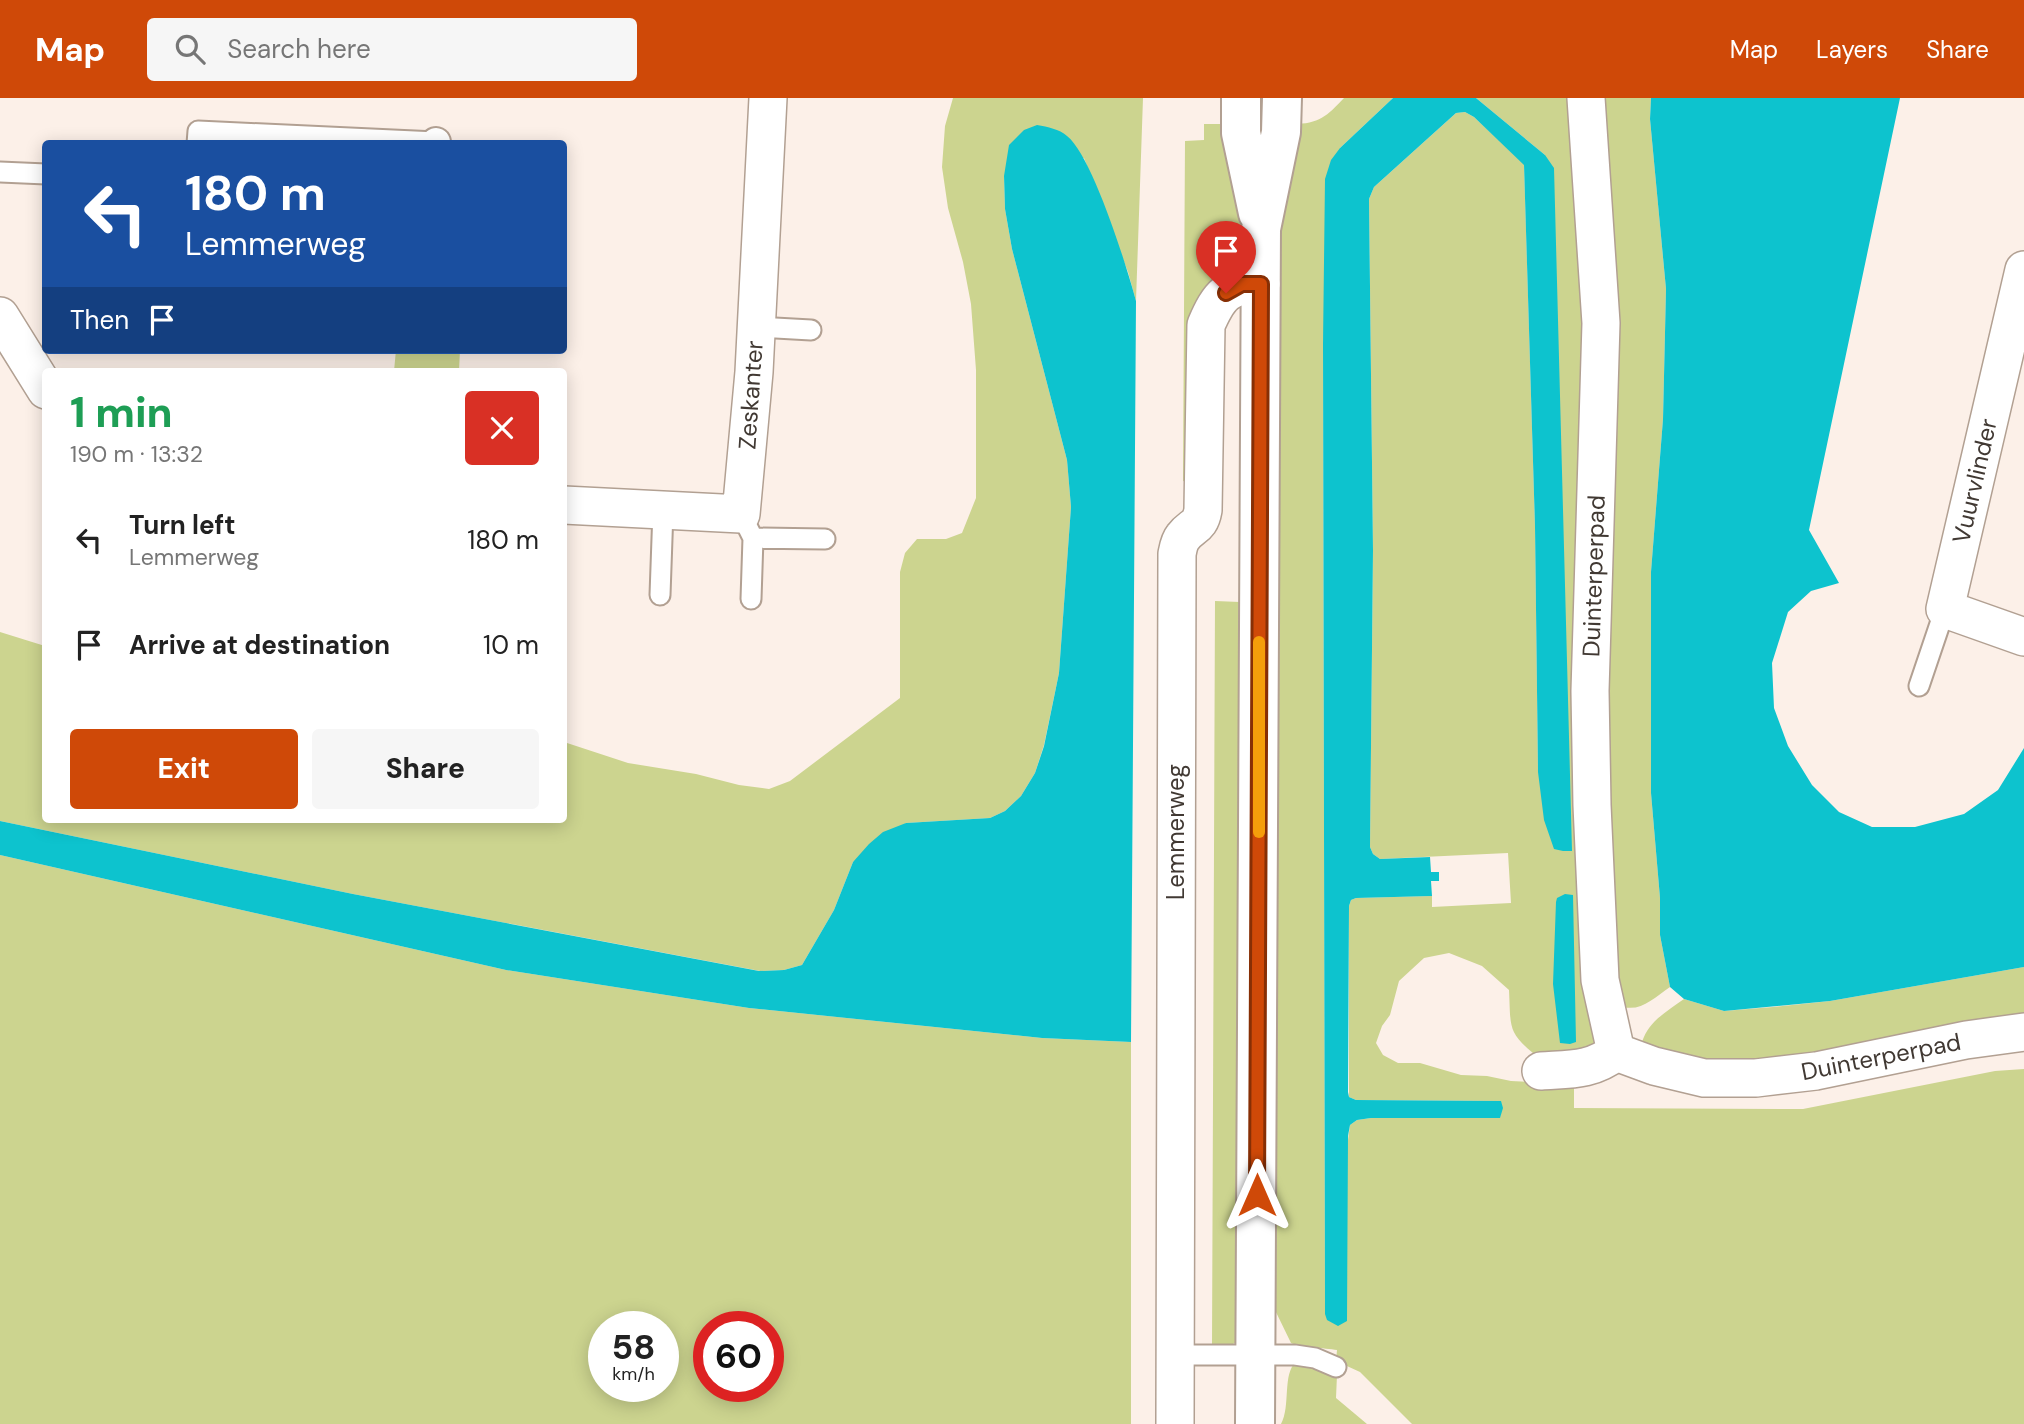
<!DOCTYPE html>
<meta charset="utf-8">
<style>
body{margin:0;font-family:"DM Sans",sans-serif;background:#f6f6f6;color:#222;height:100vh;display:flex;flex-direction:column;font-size:26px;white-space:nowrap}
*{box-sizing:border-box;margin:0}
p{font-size:23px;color:#767676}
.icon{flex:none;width:38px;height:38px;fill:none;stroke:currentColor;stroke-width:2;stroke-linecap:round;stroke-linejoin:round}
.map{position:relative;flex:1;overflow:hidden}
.sheet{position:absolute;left:42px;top:270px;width:525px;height:455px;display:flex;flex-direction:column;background:#fff;border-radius:7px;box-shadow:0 4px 18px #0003}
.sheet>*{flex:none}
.banner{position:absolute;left:42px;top:42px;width:525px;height:214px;border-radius:7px;box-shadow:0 4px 18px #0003;background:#1a4fa0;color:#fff;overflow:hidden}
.speed{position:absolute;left:588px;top:1213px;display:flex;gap:14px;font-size:35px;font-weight:700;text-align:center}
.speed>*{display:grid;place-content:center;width:91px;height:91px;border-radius:50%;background:#fff;box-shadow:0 4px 18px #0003;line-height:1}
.speed small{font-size:18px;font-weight:400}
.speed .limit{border:10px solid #d22;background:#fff;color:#111}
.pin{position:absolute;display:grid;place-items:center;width:60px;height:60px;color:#fff;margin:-72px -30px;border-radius:50% 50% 50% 0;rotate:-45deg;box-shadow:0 0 7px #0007}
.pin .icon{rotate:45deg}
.me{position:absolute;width:77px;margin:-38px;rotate:0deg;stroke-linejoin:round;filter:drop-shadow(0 0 5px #0008)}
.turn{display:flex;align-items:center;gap:24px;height:147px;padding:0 28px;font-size:32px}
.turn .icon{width:91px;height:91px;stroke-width:2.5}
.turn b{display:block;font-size:49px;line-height:60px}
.then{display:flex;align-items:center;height:66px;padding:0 28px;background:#0003;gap:14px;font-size:26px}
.round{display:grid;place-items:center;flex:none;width:74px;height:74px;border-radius:7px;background:#f6f6f6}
.summary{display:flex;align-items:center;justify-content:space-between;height:119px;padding:0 28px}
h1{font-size:42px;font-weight:800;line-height:52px;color:#1e9e55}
.primary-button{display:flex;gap:14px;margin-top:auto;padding:14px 28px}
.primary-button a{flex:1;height:80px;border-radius:7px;background:#cf4908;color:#fff;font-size:28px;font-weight:800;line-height:80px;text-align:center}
.primary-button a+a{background:#f6f6f6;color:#222}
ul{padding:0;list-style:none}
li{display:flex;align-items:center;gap:21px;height:105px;padding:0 28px}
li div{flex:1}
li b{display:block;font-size:26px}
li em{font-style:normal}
header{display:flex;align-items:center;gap:42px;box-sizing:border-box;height:98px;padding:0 35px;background:#cf4908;color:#fff}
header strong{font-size:33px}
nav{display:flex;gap:38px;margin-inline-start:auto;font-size:24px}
.search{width:490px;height:63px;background:#f6f6f6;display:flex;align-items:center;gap:18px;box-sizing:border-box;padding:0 24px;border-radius:7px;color:#767676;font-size:26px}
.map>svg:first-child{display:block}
.green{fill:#ccd48f;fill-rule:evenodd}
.water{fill:#0dc3ce}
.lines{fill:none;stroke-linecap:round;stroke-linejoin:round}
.service-casing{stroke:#b2a092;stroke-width:23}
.pedestrian-casing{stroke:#b2a092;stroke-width:32}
.minor-casing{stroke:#b2a092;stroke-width:40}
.primary-casing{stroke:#b2a092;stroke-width:42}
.service{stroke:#fff;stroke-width:19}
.pedestrian{stroke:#fff;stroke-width:28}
.minor{stroke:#fff;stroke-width:37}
.primary{stroke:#fff;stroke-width:38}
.route-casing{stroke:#872f05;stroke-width:18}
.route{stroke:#cf4908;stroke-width:12}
.slow{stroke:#f59e0b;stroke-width:12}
.labels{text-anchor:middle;stroke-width:7;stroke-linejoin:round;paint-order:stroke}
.street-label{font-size:24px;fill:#413933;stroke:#fff}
</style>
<header>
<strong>Map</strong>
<div class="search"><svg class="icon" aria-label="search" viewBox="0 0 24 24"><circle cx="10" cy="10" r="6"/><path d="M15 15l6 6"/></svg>Search here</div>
<nav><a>Map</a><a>Layers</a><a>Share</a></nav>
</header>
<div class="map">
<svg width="2024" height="1326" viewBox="0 0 2024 1326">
<rect width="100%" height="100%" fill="#fcf0e8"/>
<path class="green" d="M 953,0 L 1143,0 L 1136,203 L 1128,174 L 1084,60 L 1004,78 L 1005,111 L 1012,151 L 1067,362 L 1071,409 L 1059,575 L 1044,647 L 1035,675 L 1021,698 L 1005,713 L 990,720 L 906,725 L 853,764 L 834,812 L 802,867 L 784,872 L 760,873 L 353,796 L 0,723 L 0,534 L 45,548 L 46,721 L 564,721 L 564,644 L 628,665 L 696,676 L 739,687 L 769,691 L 790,683 L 900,600 L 900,474 L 905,455 L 917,441 L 946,441 L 962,435 L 976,400 L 976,272 L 971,206 L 963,164 L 948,110 L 942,69 L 945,28 Z
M 1344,0 L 1393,0 L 1340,50 L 1323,246 L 1325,1216 L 1350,1027 L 1357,1022 L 1371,1020 L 1500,1020 L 1501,1003 L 1356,1002 L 1349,999 L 1349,808 L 1351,802 L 1356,800 L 1432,798 L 1432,809 L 1511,805 L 1508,755 L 1380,761 L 1373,756 L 1370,749 L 1373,452 L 1369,101 L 1374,89 L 1456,15 L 1465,14 L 1474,19 L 1524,66 L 1535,429 L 1538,674 L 1545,57 L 1476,0 L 1579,0 L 1597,939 L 1589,954 L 1539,960 C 1507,934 1511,932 1509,892 L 1482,868 L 1449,855 L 1424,860 L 1399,883 L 1390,917 L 1382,928 L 1376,945 L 1383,957 L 1398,965 L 1420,965 L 1461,977 L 1487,978 L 1511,983 L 1532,984 L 1574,981 L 1574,1010 L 1803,1011 L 1995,973 L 2024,971 L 2024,1326 L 1412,1326 L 1360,1274 L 1336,1263 L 1337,1252 C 1325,1250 1299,1249 1291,1245 L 1274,1210 L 1279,151 L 1293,26 C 1319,26 1327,18 1344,0 Z
M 1596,0 L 1651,0 L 1650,21 L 1666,191 L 1663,321 L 1651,474 L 1651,695 L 1660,800 L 1660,837 L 1670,889 C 1652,901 1641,915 1619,908 L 1611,893 Z
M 1204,26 L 1230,26 L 1242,134 L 1239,134 C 1240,155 1229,169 1216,185 L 1188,384 L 1183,383 L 1185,43 L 1204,42 Z
M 396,252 L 460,252 L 459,273 L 394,273 Z
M 1215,503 L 1240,504 L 1235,1245 L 1222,1251 L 1212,1248 Z
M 0,757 L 506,872 L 749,910 L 1042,940 L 1131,944 L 1131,1326 L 0,1326 ZM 604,1228 L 663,1228 L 663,1288 L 604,1288 ZM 709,1228 L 768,1228 L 768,1288 L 709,1288 Z
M 2024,869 L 2024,926 L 1711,971 L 1642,944 C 1649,923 1666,914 1684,901 L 1724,913 L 1773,909 L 1830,903 Z
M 1296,1264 L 1337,1277 L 1336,1300 L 1367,1326 L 1281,1326 C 1291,1308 1282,1276 1296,1264 Z"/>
<path class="water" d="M 1393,0 L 1476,0 L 1545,57 L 1554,70 L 1572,753 L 1563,753 L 1554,751 L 1544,722 L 1538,674 L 1535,429 L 1524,67 L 1474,19 L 1465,14 L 1456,15 L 1374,89 L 1369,101 L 1373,452 L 1370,749 L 1373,756 L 1380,761 L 1430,759 L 1431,774 L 1439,774 L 1439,783 L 1431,783 L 1432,798 L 1356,800 L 1351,802 L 1349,808 L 1348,994 L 1349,999 L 1356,1002 L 1501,1003 L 1503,1010 L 1500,1020 L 1371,1020 L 1357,1022 L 1350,1027 L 1348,1038 L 1347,1223 L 1338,1228 L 1327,1222 L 1325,1216 L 1323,246 L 1325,81 L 1331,62 L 1340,50 Z
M 1651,0 L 1900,0 L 1809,432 L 1839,485 L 1811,493 L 1788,514 L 1772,565 L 1774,610 L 1788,648 L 1812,687 L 1839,714 L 1872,729 L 1915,729 L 1964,716 L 1998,692 L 2024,650 L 2024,869 L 1830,903 L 1724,913 L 1684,901 L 1670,889 L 1660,837 L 1660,800 L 1651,695 L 1651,474 L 1663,321 L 1666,191 L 1650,21 Z
M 1037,27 C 1048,29 1059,31 1067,38 C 1092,57 1127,169 1136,203 L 1131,944 L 1042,940 L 749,910 L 506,872 L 0,757 L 0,723 L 353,796 L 759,873 L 784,872 L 802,867 L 834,812 L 853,764 L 869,746 L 883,734 L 906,725 L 990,720 L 1005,713 L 1021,698 L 1035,675 L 1044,648 L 1059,575 L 1071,409 L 1067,362 L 1012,151 L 1005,111 L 1004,78 L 1009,47 L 1024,32 Z
M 1565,796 L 1573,797 L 1576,944 L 1570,946 L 1560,945 L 1553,886 L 1556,804 L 1557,800 Z"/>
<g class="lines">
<g class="service-casing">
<path id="service" d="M 197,46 L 198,33 L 436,44
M 0,74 L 46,76
M 756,229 L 811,232
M 741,416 L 753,440 L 751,501
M 753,440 L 825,441
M 660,497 L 663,412
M 1919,588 L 1945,511
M 1174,1257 L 1295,1257 L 1315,1260 L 1336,1269"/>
</g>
<g class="pedestrian-casing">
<path id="pedestrian" d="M 435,46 L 436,44"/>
</g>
<g class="minor-casing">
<path id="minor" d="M 2024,172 L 1945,511 L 2024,539
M 0,218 L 46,292
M 564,407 L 741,416 L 754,274 L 768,0
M 1616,954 L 1654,968 L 1704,980 L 1756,980 L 1816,973 L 1966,942 L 2024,934
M 1541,973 C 1571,971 1591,973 1616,954 L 1600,882 L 1592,707 L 1590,593 L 1601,225 L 1586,0
M 1175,1326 L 1177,456 C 1178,451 1179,444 1183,439 C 1192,427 1200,430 1203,412 L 1206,227 C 1219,197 1227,187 1261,186"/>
</g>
<g class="primary-casing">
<path id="primary" d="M 1241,0 L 1241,35 L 1258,115
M 1255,1326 L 1261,131 L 1281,34 L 1282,0"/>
</g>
<use href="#service" class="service"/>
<use href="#pedestrian" class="pedestrian"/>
<use href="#minor" class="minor"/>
<use href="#primary" class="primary"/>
</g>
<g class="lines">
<g class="route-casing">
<path id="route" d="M 1226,195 L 1242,186 L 1261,186 L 1257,1097"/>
</g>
<use href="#route" class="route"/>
<path class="slow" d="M 1259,734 L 1259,544"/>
</g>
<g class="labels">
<g class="street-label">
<text transform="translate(751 297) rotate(-86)" y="8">Zeskanter</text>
<text transform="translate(1975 383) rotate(-77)" y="8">Vuurvlinder</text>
<text transform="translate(1594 478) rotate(-88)" y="8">Duinterperpad</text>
<text transform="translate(1176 734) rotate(-90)" y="8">Lemmerweg</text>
<text transform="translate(1881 959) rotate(-11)" y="8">Duinterperpad</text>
</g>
</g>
</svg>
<div class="speed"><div>58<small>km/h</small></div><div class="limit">60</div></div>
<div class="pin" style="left:1226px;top:195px;background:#d93025"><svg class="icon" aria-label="arrive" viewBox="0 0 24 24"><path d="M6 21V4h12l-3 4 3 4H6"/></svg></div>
<svg class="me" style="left:1257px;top:1097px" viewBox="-20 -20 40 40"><path d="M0-17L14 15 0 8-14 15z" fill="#cf4908" stroke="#fff" stroke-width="4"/></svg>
<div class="banner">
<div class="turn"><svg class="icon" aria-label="left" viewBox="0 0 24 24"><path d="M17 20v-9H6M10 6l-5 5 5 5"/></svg><div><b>180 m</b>Lemmerweg</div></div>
<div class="then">Then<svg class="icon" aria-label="arrive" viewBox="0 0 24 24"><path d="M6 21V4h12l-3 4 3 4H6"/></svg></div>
</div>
<section class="sheet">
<div class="summary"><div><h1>1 min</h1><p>190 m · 13:32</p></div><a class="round" style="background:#d93025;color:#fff"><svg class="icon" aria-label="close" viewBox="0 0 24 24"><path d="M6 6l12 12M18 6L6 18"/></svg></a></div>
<ul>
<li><svg class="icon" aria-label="left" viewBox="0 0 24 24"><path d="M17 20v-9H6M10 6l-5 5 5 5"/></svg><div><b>Turn left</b><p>Lemmerweg</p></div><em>180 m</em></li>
<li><svg class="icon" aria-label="arrive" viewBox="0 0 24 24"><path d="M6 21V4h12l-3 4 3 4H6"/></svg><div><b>Arrive at destination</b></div><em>10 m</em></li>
</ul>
<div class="primary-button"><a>Exit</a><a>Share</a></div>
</section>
</div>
